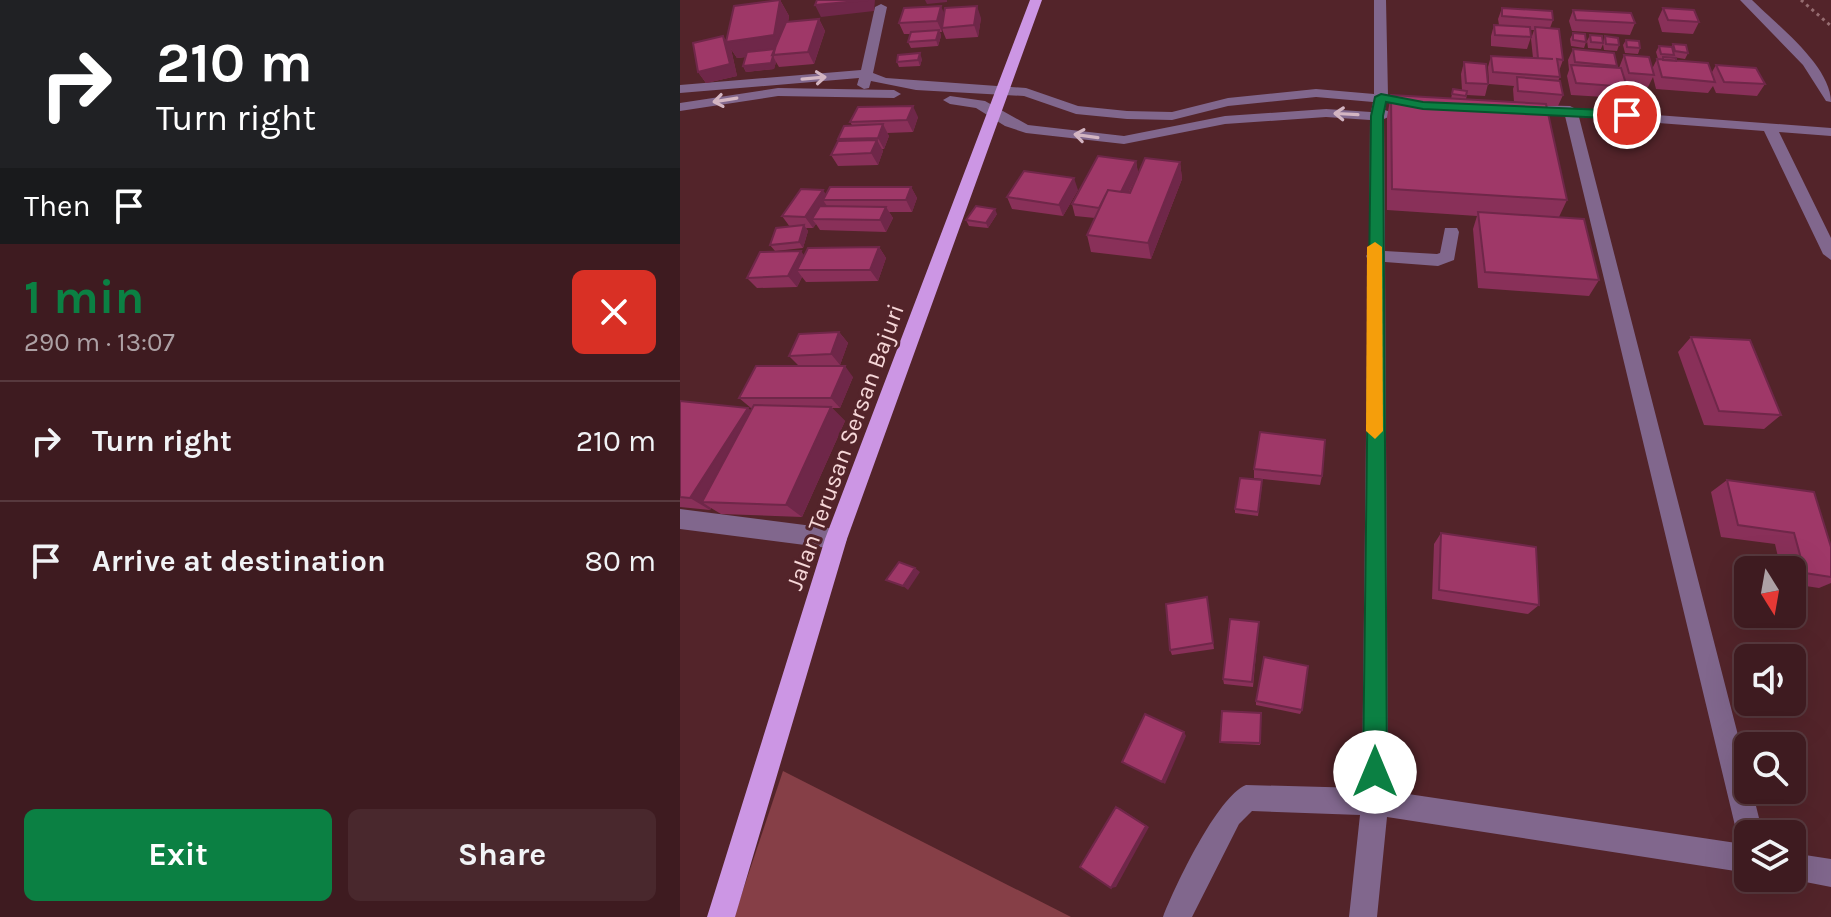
<!DOCTYPE html>
<meta charset="utf-8">
<style>
body{margin:0;font-family:Karla,sans-serif;background:#49282d;color:#f1f3f6;height:100vh;display:flex;flex-direction:column;font-size:30px;white-space:nowrap}
*{box-sizing:border-box;margin:0}
p{font-size:26px;color:#ada1a5}
.icon{flex:none;width:44px;height:44px;fill:none;stroke:currentColor;stroke-width:2;stroke-linecap:round;stroke-linejoin:round}
.map{position:relative;flex:1;overflow:hidden}
.side{display:flex;flex-direction:column;background:#3e1b20;width:680px}
.side>*{flex:none}
.hud{background:#202124;color:#fff;overflow:hidden}
.needle{width:52px;rotate:169deg}
.fabs{position:absolute;left:1054px;top:556px;display:grid;gap:16px}
.fabs a{display:grid;place-items:center;width:72px;height:72px;border-radius:12px;background:#3e1b20;box-shadow:0 8px 32px #0002,0 0 0 2px #57393e;font-size:40px}
.pin{position:absolute;display:grid;place-items:center;width:68px;height:68px;color:#fff;margin:-34px;border:4px solid #fff;border-radius:50%;box-shadow:0 2px 8px #0007}
.me{position:absolute;width:88px;margin:-44px;rotate:0deg;stroke-linejoin:round;filter:drop-shadow(0 0 6px #0008)}
.turn{display:flex;align-items:center;gap:28px;height:168px;padding:0 24px;font-size:36px}
.turn .icon{width:104px;height:104px;stroke-width:2.5}
.turn b{display:block;font-size:56px;line-height:68px}
.then{display:flex;align-items:center;height:76px;padding:0 24px;background:#0003;gap:16px;font-size:30px}
.round{display:grid;place-items:center;flex:none;width:84px;height:84px;border-radius:12px;background:#49282d}
.overview{display:flex;align-items:center;justify-content:space-between;height:136px;padding:0 24px}
h1{font-size:48px;font-weight:700;line-height:60px;color:#0b8043}
.action{display:flex;gap:16px;margin-top:auto;padding:16px 24px}
.action a{flex:1;height:92px;border-radius:12px;background:#0b8043;color:#fff;font-size:32px;font-weight:700;line-height:92px;text-align:center}
.action a+a{background:#49282d;color:#f1f3f6}
ul{padding:0;list-style:none}
li{display:flex;align-items:center;gap:24px;height:120px;padding:0 24px;border-top:2px solid #57393e}
li div{flex:1}
li b{display:block;font-size:30px}
li em{font-style:normal}
main{display:flex;flex:1;min-height:0}
.map>svg:first-child{display:block}
.green{fill:#863f47}
.lines{fill:none;stroke-linecap:round;stroke-linejoin:round}
.path{stroke:#966d71;stroke-width:3;stroke-dasharray:3 4;stroke-linecap:butt}
.minor{fill:#81678d;fill-rule:evenodd}
.major{fill:#cc96e4;fill-rule:evenodd}
.wall{fill:#893059}
.shaded-wall{fill:#6f2749}
.building{fill:#9f3868;stroke:#6f2749;stroke-width:2}
.oneway{stroke:#d3b5c2}
.route{fill:#0b8043;stroke:#07532c;stroke-width:2}
.slow{fill:#f59e0b}
.labels{text-anchor:middle;stroke-width:6;stroke-linejoin:round;paint-order:stroke}
.street-label{font-size:24px;fill:#f6d7d8;stroke:#53242a}
</style>
<main>
<section class="side">
<div class="hud">
<div class="turn"><svg class="icon" aria-label="right" viewBox="0 0 24 24"><path d="M7 20v-9h11M14 6l5 5-5 5"/></svg><div><b>210 m</b>Turn right</div></div>
<div class="then">Then<svg class="icon" aria-label="arrive" viewBox="0 0 24 24"><path d="M6 21V4h12l-3 4 3 4H6"/></svg></div>
</div>
<div class="overview"><div><h1>1 min</h1><p>290 m · 13:07</p></div><a class="round" style="background:#d93025;color:#fff"><svg class="icon" aria-label="close" viewBox="0 0 24 24"><path d="M6 6l12 12M18 6L6 18"/></svg></a></div>
<ul>
<li><svg class="icon" aria-label="right" viewBox="0 0 24 24"><path d="M7 20v-9h11M14 6l5 5-5 5"/></svg><div><b>Turn right</b></div><em>210 m</em></li>
<li><svg class="icon" aria-label="arrive" viewBox="0 0 24 24"><path d="M6 21V4h12l-3 4 3 4H6"/></svg><div><b>Arrive at destination</b></div><em>80 m</em></li>
</ul>
<div class="action"><a>Exit</a><a>Share</a></div>
</section>
<div class="map">
<svg width="1151" height="917" viewBox="0 0 1151 917">
<rect width="100%" height="100%" fill="#53242a"/>
<path class="green" d="M 103,771 L 391,917 L 54,917 Z"/>
<g class="lines">
<path class="path" d="M 1121,0 L 1151,26"/>
<path class="minor" d="M 694,0 L 706,0 L 708,96 L 720,100 L 706,103 L 705,110 L 715,114 L 704,119 L 705,251 L 757,254 L 760,253 L 765,228 L 777,228 L 779,232 L 774,260 L 758,266 L 705,262 L 708,791 L 1063,844 L 1057,834 L 885,116 L 840,113 L 833,109 L 840,105 L 890,106 L 896,109 L 1151,128 L 1151,136 L 1099,132 L 1151,238 L 1151,260 L 1143,254 L 1084,131 L 899,117 L 1068,774 L 1068,790 L 1072,790 L 1083,834 L 1068,834 L 1068,873 L 707,817 L 697,917 L 669,917 L 680,815 L 572,811 L 559,824 L 512,917 L 483,917 C 495,886 537,797 566,785 L 682,788 L 688,260 L 686,256 L 689,252 L 690,120 L 646,117 L 545,124 L 444,144 L 346,133 L 325,126 L 296,108 L 270,104 L 263,100 L 270,96 L 305,101 L 348,125 L 444,136 L 545,116 L 646,109 L 691,112 L 693,102 L 636,97 L 548,106 L 492,120 L 447,119 L 396,114 L 344,96 L 236,90 L 191,81 L 189,88 L 184,89 L 177,85 L 179,78 L 0,93 L 0,85 L 181,70 L 195,7 L 201,4 L 207,7 L 193,73 L 206,78 L 346,88 L 398,106 L 447,111 L 492,112 L 548,98 L 636,89 L 694,94 Z
M 1060,0 L 1072,0 C 1097,25 1151,66 1151,102 L 1146,101 L 1123,65 Z
M 98,88 L 214,90 L 221,94 L 214,98 L 98,96 L 0,111 L 0,103 Z
M 0,509 L 156,529 L 164,532 L 167,539 L 164,546 L 156,549 L 0,529 Z
M 1112,853 L 1151,859 L 1151,887 L 1105,878 L 1112,878 Z"/>
<path class="major" d="M 350,0 L 362,0 L 167,539 L 55,917 L 27,917 L 145,539 Z"/>
</g>
<path class="wall" d="M 100,0 L 109,16 L 108,22 L 139,19 L 145,31 L 134,64 L 99,67 L 96,62 L 94,69 L 66,72 L 63,66 L 66,57 L 57,58 L 51,49 L 57,76 L 26,83 L 18,72 L 43,36 L 46,41 Z
M 822,8 L 873,20 L 870,28 L 883,60 L 879,71 L 880,77 L 878,81 L 883,95 L 878,106 L 866,106 L 887,200 L 879,217 L 919,280 L 909,296 L 798,288 L 793,229 L 797,216 L 707,210 L 707,117 L 711,95 L 771,99 L 773,89 L 782,90 L 781,74 L 784,62 L 808,84 L 805,96 L 787,95 L 786,99 L 834,102 L 833,89 L 834,86 L 809,84 L 808,67 L 811,56 L 853,58 L 851,39 L 854,30 L 850,30 L 851,37 L 847,49 L 811,46 L 811,36 L 814,25 L 819,25 L 818,19 Z
M 983,8 L 1019,22 L 1013,34 L 982,32 L 978,19 Z
M 893,10 L 955,23 L 950,35 L 892,31 L 889,21 Z
M 264,15 L 301,18 L 298,37 L 266,39 L 262,29 L 262,32 L 260,32 L 261,36 L 258,46 L 231,48 L 228,42 L 230,34 L 224,34 L 219,23 Z
M 893,33 L 906,42 L 904,48 L 891,46 L 890,39 Z
M 910,35 L 923,42 L 925,36 L 939,45 L 937,51 L 924,50 L 923,44 L 921,49 L 908,48 L 907,41 Z
M 946,40 L 960,48 L 958,54 L 945,53 L 943,45 Z
M 993,44 L 1008,53 L 1005,59 L 993,57 L 996,61 L 1032,72 L 1036,65 L 1085,84 L 1077,96 L 1036,93 L 1033,86 L 1028,93 L 976,89 L 973,77 L 968,87 L 946,85 L 947,87 L 941,98 L 891,95 L 887,76 L 889,70 L 888,60 L 893,49 L 937,66 L 936,68 L 939,68 L 944,55 L 972,69 L 977,59 L 978,59 L 976,52 L 979,46 L 991,47 Z
M 242,59 L 240,66 L 219,67 L 217,62 Z
M 238,117 L 233,132 L 207,133 L 209,136 L 204,149 L 202,149 L 203,151 L 198,165 L 158,166 L 151,155 L 159,141 L 158,139 L 172,125 L 170,122 Z
M 456,161 L 458,173 L 449,193 L 500,162 L 502,179 L 471,259 L 411,252 L 407,235 L 415,218 L 395,216 L 392,204 Z
M 231,187 L 237,198 L 232,212 L 209,212 L 213,218 L 206,232 L 140,230 L 136,224 L 133,228 L 126,228 L 128,231 L 123,248 L 95,251 L 90,245 L 110,227 L 102,216 L 146,194 Z
M 398,190 L 383,216 L 332,209 L 327,197 Z
M 317,214 L 308,228 L 289,226 L 286,220 Z
M 199,247 L 206,258 L 198,281 L 126,282 L 122,277 L 117,287 L 77,288 L 67,278 L 125,255 Z
M 159,332 L 168,343 L 160,365 L 119,366 L 109,356 Z
M 1011,337 L 1101,415 L 1084,429 L 1024,425 L 998,352 Z
M 173,377 L 160,408 L 152,408 L 165,421 L 122,517 L 41,514 L 31,508 L 30,510 L 0,507 L 0,401 L 71,410 L 73,408 L 71,408 L 59,398 Z
M 574,469 L 642,476 L 640,485 L 574,478 Z
M 1047,480 L 1151,547 L 1151,583 L 1139,588 L 1112,584 L 1112,570 L 1101,570 L 1095,544 L 1041,537 L 1031,492 Z
M 582,484 L 578,516 L 555,513 L 555,509 Z
M 761,533 L 859,605 L 848,614 L 752,599 L 754,544 Z
M 527,597 L 534,649 L 492,655 L 490,650 Z
M 579,622 L 573,687 L 544,684 L 543,679 Z
M 576,701 L 622,710 L 620,714 L 576,705 Z
M 581,713 L 580,745 L 541,743 L 540,742 Z"/>
<path class="shaded-wall" d="M 100,0 L 109,16 L 104,52 L 57,58 L 51,49 L 57,76 L 26,83 L 18,72 L 43,36 L 47,41 Z
M 188,0 L 195,0 L 194,11 L 141,17 L 135,5 Z
M 245,0 L 267,0 L 267,2 L 247,4 Z
M 261,6 L 266,18 L 262,32 L 257,21 Z
M 297,6 L 301,18 L 298,37 L 294,25 Z
M 139,19 L 145,31 L 134,64 L 128,52 Z
M 259,30 L 261,36 L 258,46 L 256,40 Z
M 240,53 L 242,59 L 240,66 L 238,60 Z
M 93,56 L 96,62 L 94,69 L 66,72 L 63,66 Z
M 233,106 L 238,117 L 233,132 L 227,120 Z
M 203,124 L 209,136 L 204,149 L 198,138 Z
M 197,140 L 203,151 L 198,165 L 191,153 Z
M 456,161 L 458,173 L 442,206 L 440,195 Z
M 500,162 L 502,179 L 471,259 L 468,243 Z
M 394,178 L 398,190 L 383,216 L 379,205 Z
M 231,187 L 237,198 L 232,212 L 226,200 Z
M 143,190 L 150,200 L 143,200 L 147,206 L 132,219 L 136,224 L 133,228 L 125,217 Z
M 206,207 L 213,218 L 206,232 L 200,220 Z
M 315,209 L 317,214 L 308,228 L 306,223 Z
M 124,225 L 128,231 L 123,248 L 119,242 Z
M 199,247 L 206,258 L 198,281 L 190,270 Z
M 121,251 L 129,262 L 117,270 L 122,277 L 117,287 L 108,276 Z
M 159,332 L 168,343 L 160,365 L 151,354 Z
M 165,366 L 173,377 L 160,408 L 151,398 Z
M 151,407 L 165,421 L 122,517 L 106,505 Z
M 68,408 L 84,422 L 22,502 L 31,508 L 30,510 L 10,498 Z
M 235,568 L 240,572 L 228,590 L 223,586 Z
M 504,732 L 506,736 L 485,784 L 482,782 Z
M 436,807 L 440,808 L 469,827 L 436,887 L 431,888 Z"/>
<path class="building" d="M 100,0 L 94,35 L 46,42 L 54,6 Z
M 137,0 L 188,0 L 135,5 Z
M 261,6 L 257,21 L 219,23 L 224,8 Z
M 297,6 L 294,25 L 262,28 L 265,8 Z
M 822,8 L 872,11 L 873,20 L 822,16 Z
M 983,8 L 1014,10 L 1019,22 L 988,20 Z
M 893,10 L 951,13 L 955,23 L 896,20 Z
M 139,19 L 128,52 L 92,55 L 106,22 Z
M 814,25 L 850,27 L 851,37 L 815,35 Z
M 855,27 L 879,29 L 883,60 L 877,59 L 880,77 L 813,72 L 811,56 L 873,59 L 858,58 Z
M 259,30 L 256,40 L 228,42 L 231,32 Z
M 893,33 L 905,34 L 906,42 L 893,40 Z
M 910,35 L 922,36 L 923,43 L 911,42 Z
M 43,36 L 50,64 L 18,72 L 13,43 Z
M 925,36 L 938,38 L 939,45 L 926,44 Z
M 946,40 L 959,41 L 960,48 L 947,47 Z
M 993,44 L 1006,45 L 1008,53 L 995,51 Z
M 979,46 L 992,47 L 994,55 L 981,54 Z
M 95,49 L 91,63 L 63,66 L 67,52 Z
M 893,49 L 934,53 L 937,66 L 895,62 Z
M 240,53 L 238,60 L 217,62 L 218,55 Z
M 944,55 L 969,57 L 974,75 L 949,73 Z
M 983,57 L 996,58 L 996,61 L 983,60 Z
M 977,59 L 1028,63 L 1035,82 L 982,77 Z
M 784,62 L 806,64 L 808,84 L 786,83 Z
M 891,65 L 941,68 L 947,87 L 896,83 Z
M 1036,65 L 1076,68 L 1085,84 L 1044,82 Z
M 837,77 L 880,81 L 883,95 L 838,91 Z
M 773,89 L 787,91 L 786,96 L 772,94 Z
M 711,95 L 866,104 L 887,200 L 712,189 Z
M 233,106 L 227,120 L 170,122 L 178,107 Z
M 203,124 L 198,138 L 158,139 L 164,126 Z
M 197,140 L 191,153 L 151,155 L 158,141 Z
M 418,156 L 456,161 L 441,192 L 428,190 L 419,208 L 392,204 Z
M 465,158 L 500,162 L 468,243 L 407,235 L 428,190 L 450,193 Z
M 344,171 L 394,178 L 379,205 L 327,197 Z
M 150,187 L 231,187 L 226,200 L 143,200 Z
M 121,189 L 143,190 L 125,217 L 102,216 Z
M 140,206 L 206,207 L 200,220 L 132,219 Z
M 296,206 L 315,209 L 306,223 L 286,220 Z
M 798,212 L 904,219 L 919,280 L 805,272 Z
M 124,225 L 119,242 L 90,245 L 96,228 Z
M 199,247 L 190,270 L 117,270 L 128,248 Z
M 121,251 L 108,276 L 67,278 L 80,252 Z
M 159,332 L 151,354 L 109,356 L 119,334 Z
M 1011,337 L 1070,340 L 1101,415 L 1039,411 Z
M 76,366 L 165,366 L 151,398 L 59,398 Z
M 0,401 L 68,408 L 10,498 L 0,497 Z
M 74,405 L 151,407 L 106,505 L 22,502 Z
M 580,432 L 645,440 L 642,476 L 574,469 Z
M 560,478 L 582,480 L 578,512 L 555,509 Z
M 1047,480 L 1134,492 L 1151,547 L 1151,577 L 1125,573 L 1114,533 L 1058,525 Z
M 761,533 L 856,547 L 859,605 L 759,590 Z
M 219,562 L 235,568 L 223,586 L 206,580 Z
M 527,597 L 533,643 L 490,650 L 486,604 Z
M 550,619 L 579,622 L 572,682 L 543,679 Z
M 584,657 L 628,666 L 622,710 L 576,701 Z
M 542,711 L 581,713 L 580,743 L 540,742 Z
M 465,714 L 504,732 L 482,782 L 442,762 Z
M 436,807 L 466,826 L 431,888 L 400,867 Z"/>
<defs><path id="oneway-shaft" d="M-6 0H5M1.5-3L5.5 0L1.5 3" fill="none" stroke-width="1.6" stroke-linecap="round" stroke-linejoin="round" transform="scale(2)"/></defs>
<g class="oneway">
<use href="#oneway-shaft" transform="translate(134 78) rotate(-5)"/>
<use href="#oneway-shaft" transform="translate(45 100) rotate(171)"/>
<use href="#oneway-shaft" transform="translate(666 114) rotate(-177)"/>
<use href="#oneway-shaft" transform="translate(406 136) rotate(-172)"/>
</g>
<path class="route" d="M 701,94 L 743,102 L 947,111 L 953,115 L 947,119 L 743,109 L 706,102 L 703,116 L 707,772 L 703,780 L 695,784 L 687,780 L 683,772 L 691,116 L 695,97 Z"/>
<path class="slow" d="M 695,242 L 702,247 L 703,431 L 695,439 L 686,431 L 687,247 Z"/>
<g class="labels">
<g class="street-label">
<text transform="translate(165 447) rotate(-70)" y="8">Jalan Terusan Sersan Bajuri</text>
</g>
</g>
</svg>
<div class="fabs">
<a><svg class="needle" viewBox="-14 -14 28 28"><path d="M0-13l5 13h-10z" fill="#e53935"/><path d="M0 13l5-13h-10z" fill="#ada1a5"/></svg></a>
<a><svg class="icon" aria-label="sound" viewBox="0 0 24 24"><path d="M4 9h4l5-4v14l-5-4H4zM17 9q2 3 0 6"/></svg></a>
<a><svg class="icon" aria-label="search" viewBox="0 0 24 24"><circle cx="10" cy="10" r="6"/><path d="M15 15l6 6"/></svg></a>
<a><svg class="icon" aria-label="layers" viewBox="0 0 24 24"><path d="M12 4l9 5-9 5-9-5zM3 14l9 5 9-5"/></svg></a>
</div>
<div class="pin" style="left:947px;top:115px;background:#d93025"><svg class="icon" aria-label="arrive" viewBox="0 0 24 24"><path d="M6 21V4h12l-3 4 3 4H6"/></svg></div>
<svg class="me" style="left:695px;top:772px" viewBox="-20 -20 40 40"><circle r="19" fill="#fff"/><path d="M0-13L10 11 0 6-10 11z" fill="#0b8043"/></svg>
</div>
</main>
